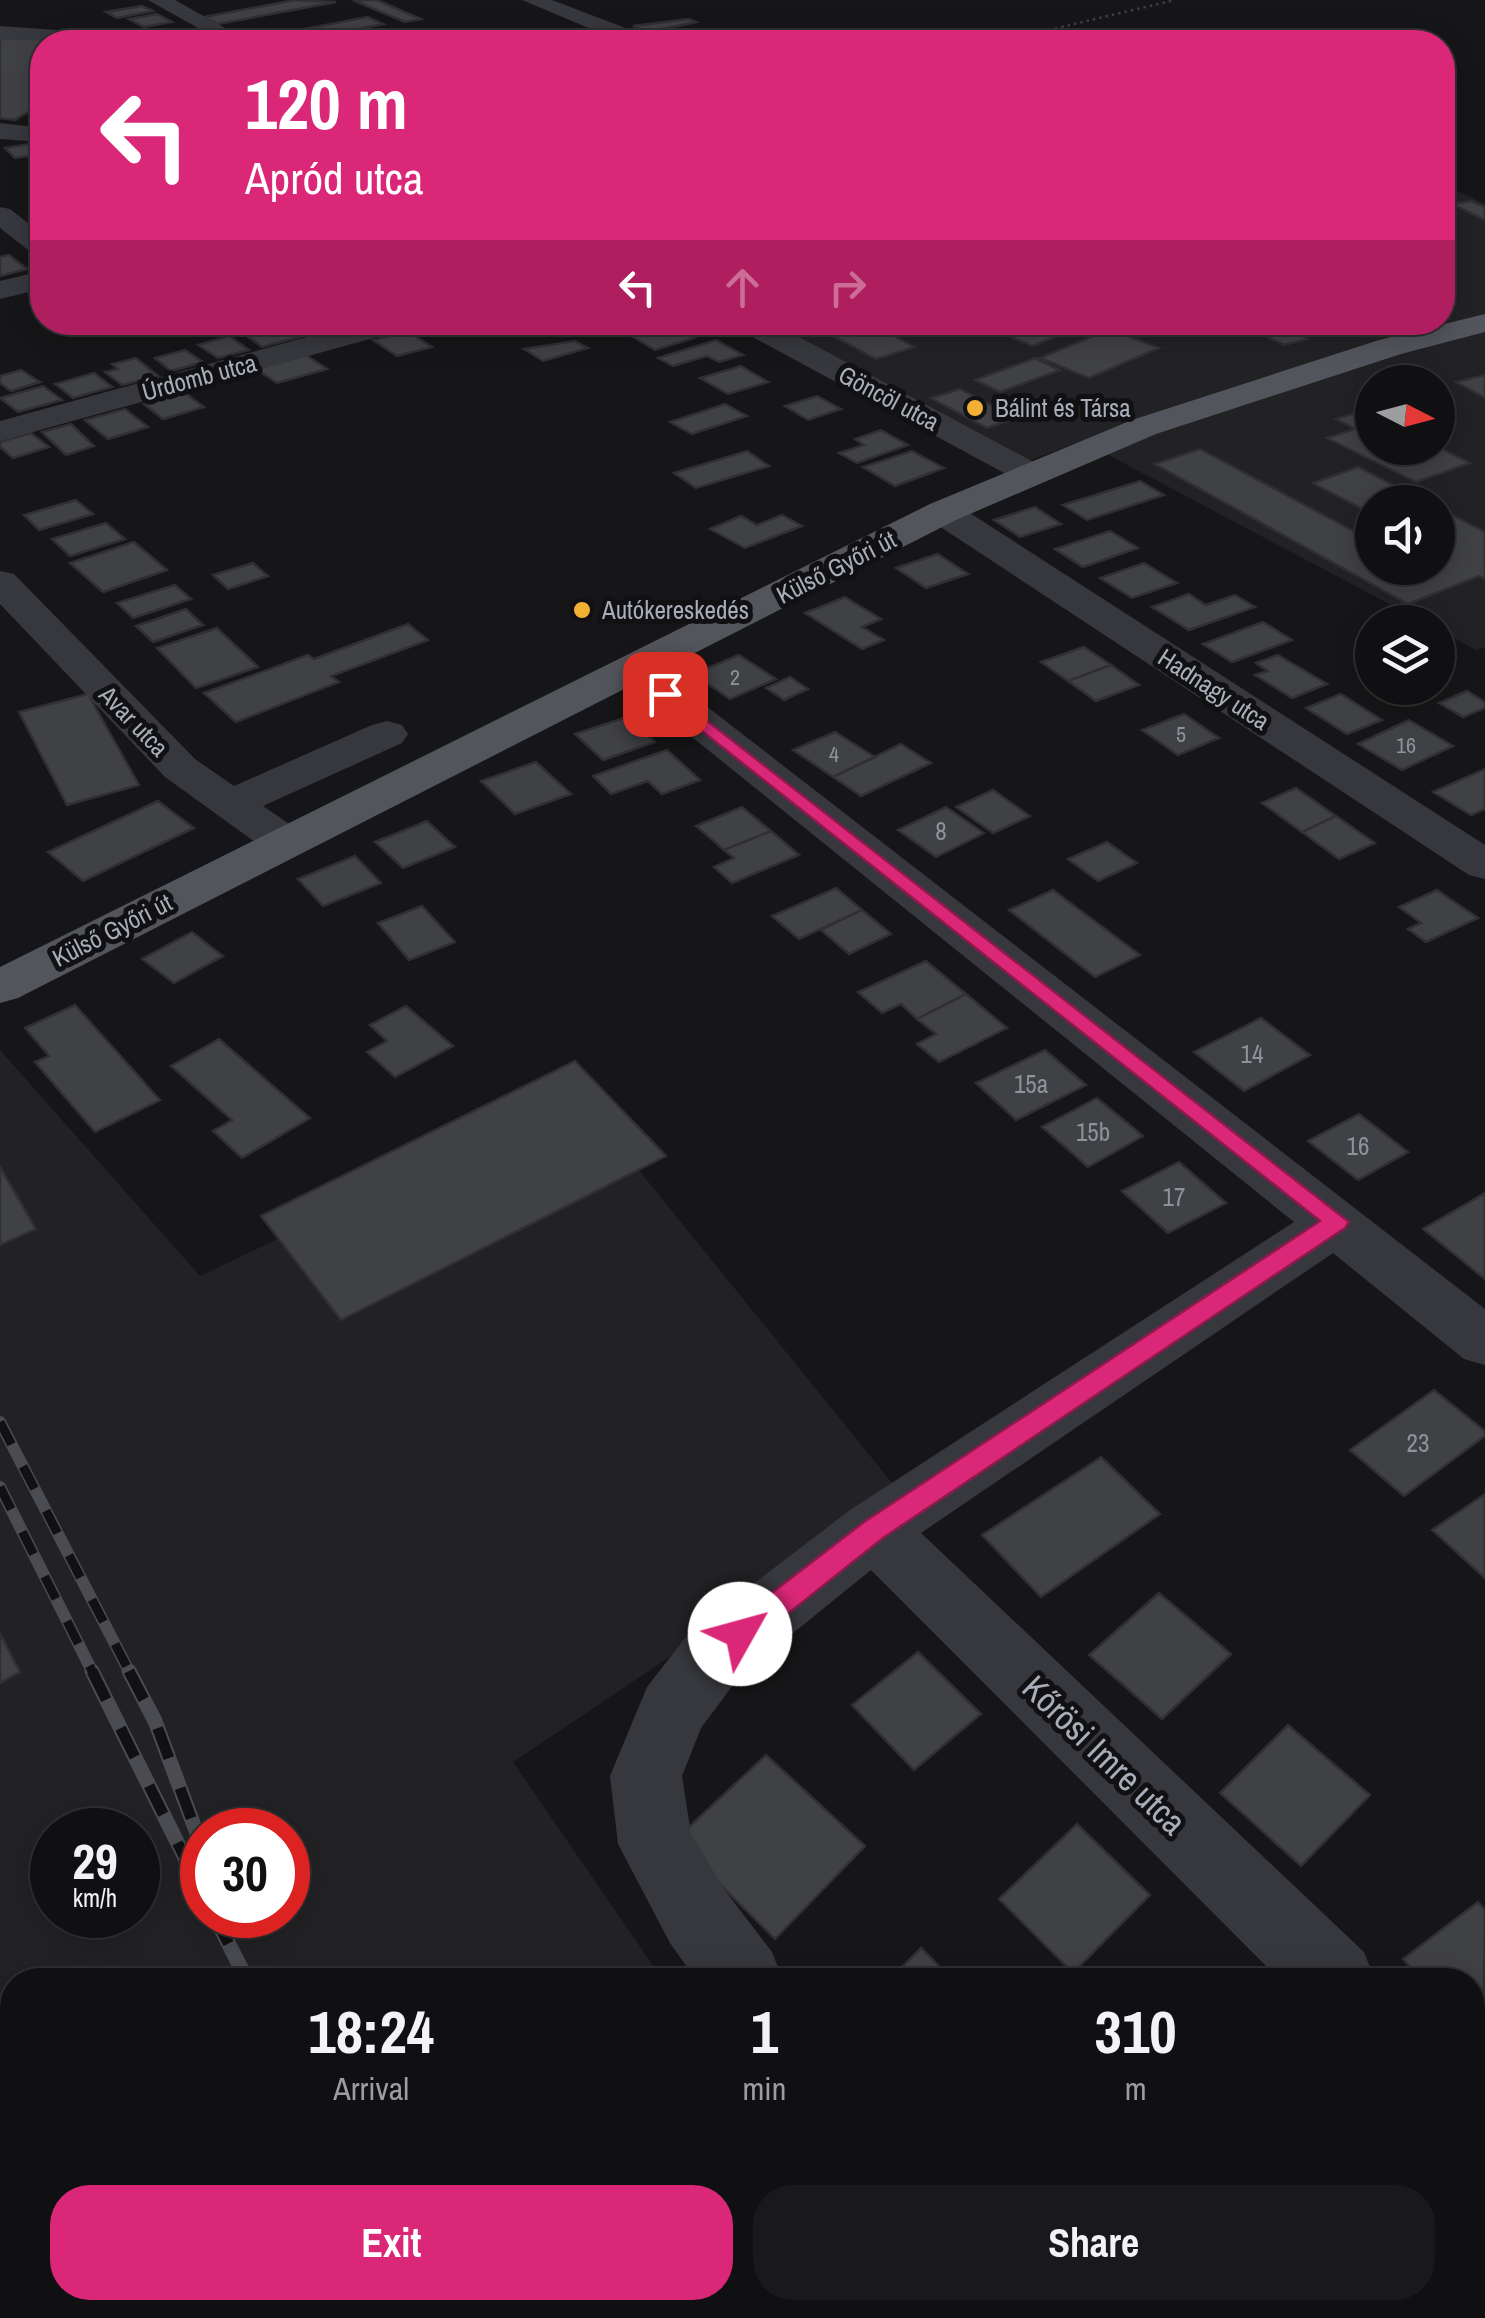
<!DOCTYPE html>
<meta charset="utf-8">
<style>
body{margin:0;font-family:"Archivo Narrow",sans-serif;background:#19191b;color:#f1f3f6;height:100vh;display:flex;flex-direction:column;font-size:38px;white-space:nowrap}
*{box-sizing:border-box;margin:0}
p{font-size:32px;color:#9c9d9f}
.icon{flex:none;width:55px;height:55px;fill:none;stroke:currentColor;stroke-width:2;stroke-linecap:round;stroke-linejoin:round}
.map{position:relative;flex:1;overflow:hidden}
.side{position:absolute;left:0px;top:1968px;width:1485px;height:352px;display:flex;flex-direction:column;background:#101012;border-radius:40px 40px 0 0;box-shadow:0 5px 25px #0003,0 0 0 2px #303032}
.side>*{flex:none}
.top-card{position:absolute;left:30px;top:30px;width:1425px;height:305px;border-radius:40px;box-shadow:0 5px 25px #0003,0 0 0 2px #303032;background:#db2777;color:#fff;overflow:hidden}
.needle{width:65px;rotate:96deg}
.controls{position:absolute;left:1355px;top:365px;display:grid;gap:20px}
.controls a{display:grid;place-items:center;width:100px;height:100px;border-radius:50%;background:#101012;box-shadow:0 5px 25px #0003,0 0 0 2px #303032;font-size:50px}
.speed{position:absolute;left:30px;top:1808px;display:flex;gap:20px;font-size:50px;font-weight:700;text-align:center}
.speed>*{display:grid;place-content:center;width:130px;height:130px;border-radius:50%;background:#101012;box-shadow:0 5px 25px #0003,0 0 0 2px #303032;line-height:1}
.speed small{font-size:25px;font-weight:400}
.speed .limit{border:15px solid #d22;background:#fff;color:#111}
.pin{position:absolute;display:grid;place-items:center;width:85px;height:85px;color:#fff;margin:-42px;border-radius:20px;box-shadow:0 5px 15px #0006}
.me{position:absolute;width:110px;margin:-55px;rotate:52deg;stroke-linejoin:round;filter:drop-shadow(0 0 8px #0008)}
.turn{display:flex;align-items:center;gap:35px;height:210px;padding:0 50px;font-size:45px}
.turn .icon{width:130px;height:130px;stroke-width:2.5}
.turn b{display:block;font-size:70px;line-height:85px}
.lanes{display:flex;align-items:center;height:95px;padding:0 50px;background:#0003;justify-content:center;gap:50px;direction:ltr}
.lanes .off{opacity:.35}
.eta{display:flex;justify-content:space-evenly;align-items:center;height:170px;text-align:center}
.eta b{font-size:60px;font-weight:700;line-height:70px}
.cta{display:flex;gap:20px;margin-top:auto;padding:20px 50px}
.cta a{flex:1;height:115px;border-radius:40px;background:#db2777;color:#fff;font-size:40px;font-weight:700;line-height:115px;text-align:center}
.cta a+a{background:#19191b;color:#f1f3f6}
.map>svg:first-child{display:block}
.built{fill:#222225;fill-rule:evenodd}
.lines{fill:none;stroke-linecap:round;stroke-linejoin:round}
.stream{fill:#2c353c;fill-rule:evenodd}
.building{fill:#404145;stroke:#303034;stroke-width:2.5}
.path{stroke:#3d3f44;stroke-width:2.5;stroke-dasharray:2.5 4;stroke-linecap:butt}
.minor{fill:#37383d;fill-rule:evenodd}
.major{fill:#53555c;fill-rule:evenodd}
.rail-far1-casing{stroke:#4a4c52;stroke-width:12}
.rail-casing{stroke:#4a4c52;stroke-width:15}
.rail-far1{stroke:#111113;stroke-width:9;stroke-dasharray:25;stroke-linecap:butt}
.rail{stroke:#111113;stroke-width:11;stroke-dasharray:32;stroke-linecap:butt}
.route{fill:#db2777;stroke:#8e194d;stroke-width:2.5}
.poi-dot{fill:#f2b134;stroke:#111113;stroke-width:4}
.labels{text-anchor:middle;stroke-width:10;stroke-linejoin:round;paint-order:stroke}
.far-number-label{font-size:22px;fill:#8e929b}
.far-street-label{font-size:25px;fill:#a8adb8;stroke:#111113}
.far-poi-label{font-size:25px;fill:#a8adb8;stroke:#111113;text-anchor:start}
.number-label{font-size:25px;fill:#8e929b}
.near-street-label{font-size:35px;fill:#a8adb8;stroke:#111113}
</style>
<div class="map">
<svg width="1485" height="2318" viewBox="0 0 1485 2318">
<rect width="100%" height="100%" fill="#161618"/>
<path class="built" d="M 1443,184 L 1485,204 L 1485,647 L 1476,650 L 1438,630 L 1438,622 L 1423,622 L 1082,441 L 1023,463 L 764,323 L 1442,322 ZM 1372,382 L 1438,382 L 1438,448 L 1372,448 ZM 1372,502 L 1438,502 L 1438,568 L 1372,568 Z
M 0,1050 L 200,1276 L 578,1095 L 905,1499 L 513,1762 L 663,1980 L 12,1980 L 12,2308 L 888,2308 L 896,2318 L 0,2318 ZM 52,1830 L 138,1830 L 138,1915 L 52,1915 ZM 202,1830 L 288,1830 L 288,1915 L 202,1915 Z"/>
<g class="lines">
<path class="stream" d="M 1485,2209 L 1485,2231 L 1472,2238 L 1472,2216 Z
M 1351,2308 L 1377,2308 C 1371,2318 1357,2318 1343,2318 L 1346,2311 Z"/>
</g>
<path class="building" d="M 295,0 L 336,2 L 218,24 L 204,17 Z
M 353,0 L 377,0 L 421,19 L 405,22 Z
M 142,6 L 153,11 L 117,18 L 106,12 Z
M 157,14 L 172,22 L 144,27 L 129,19 Z
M 367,17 L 383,24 L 290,42 L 247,40 Z
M 689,19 L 696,22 L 648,32 L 633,26 Z
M 0,36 L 85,42 L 42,42 L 42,91 L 38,94 L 42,94 L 42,103 L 15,120 L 0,118 Z
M 35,143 L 42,154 L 15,158 L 5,148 Z
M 1471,201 L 1485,207 L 1485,220 L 1452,204 Z
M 9,255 L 27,269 L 0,276 L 0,257 Z
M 266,322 L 279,322 L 300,337 L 262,347 L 247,336 L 258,333 L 250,327 Z
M 445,322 L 496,322 L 501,326 L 465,336 Z
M 807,322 L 868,322 L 915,347 L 876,359 Z
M 989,322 L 1067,322 L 1080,328 L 1032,346 L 983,325 Z
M 1200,322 L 1272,322 L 1272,323 L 1221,334 Z
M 1277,323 L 1308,339 L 1284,345 L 1253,330 Z
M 672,326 L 694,338 L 655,350 L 633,337 Z
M 1110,329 L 1159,348 L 1089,378 L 1040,358 Z
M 407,331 L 432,347 L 397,356 L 373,340 Z
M 229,336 L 249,350 L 218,358 L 198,345 Z
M 716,340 L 743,355 L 719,362 L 707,356 L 673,366 L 658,358 Z
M 575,341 L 588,348 L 543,361 L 524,349 Z
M 185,350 L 203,362 L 171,371 L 155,358 Z
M 306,355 L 327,369 L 277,383 L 256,369 Z
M 136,358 L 158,376 L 122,385 L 105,372 L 118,369 L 112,364 Z
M 1035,358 L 1060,370 L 1000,392 L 975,380 Z
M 741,366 L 768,382 L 728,394 L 700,378 Z
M 21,370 L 40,382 L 11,391 L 0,383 L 0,376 Z
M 94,373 L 112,387 L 73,398 L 55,384 Z
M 1485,375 L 1485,398 L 1456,382 Z
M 43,386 L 62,400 L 18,412 L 0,398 Z
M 960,389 L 1016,418 L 987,428 L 931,398 Z
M 185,393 L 204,407 L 163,419 L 144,404 Z
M 817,396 L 841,409 L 808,420 L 785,406 Z
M 725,404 L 747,416 L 692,434 L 670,422 Z
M 125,409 L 148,427 L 108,439 L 85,420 Z
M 1361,411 L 1372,416 L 1372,448 L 1438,447 L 1470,463 L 1416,482 L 1327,438 L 1355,429 L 1336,419 Z
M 71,424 L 94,446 L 66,455 L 42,432 Z
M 881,430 L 908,445 L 857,463 L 839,453 L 864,445 L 855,439 Z
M 31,433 L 49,447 L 13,458 L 0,447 L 0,442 Z
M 1200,449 L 1372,541 L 1372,568 L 1438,568 L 1438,508 L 1485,532 L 1485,579 L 1479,576 L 1408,604 L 1155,464 Z
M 747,451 L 769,466 L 696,488 L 674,473 Z
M 912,451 L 944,468 L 895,486 L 863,467 Z
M 1358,467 L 1427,502 L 1372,502 L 1372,514 L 1313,483 Z
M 1140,481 L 1164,495 L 1087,520 L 1063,505 Z
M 76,500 L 93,514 L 39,530 L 24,515 Z
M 1035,507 L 1061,524 L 1020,537 L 994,520 Z
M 782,515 L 802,526 L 745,548 L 710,529 L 741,516 L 757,525 Z
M 106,523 L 125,539 L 70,556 L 52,539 Z
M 1110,531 L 1138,548 L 1083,567 L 1055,549 Z
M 134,542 L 167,570 L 103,592 L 70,563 Z
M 938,554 L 968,574 L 926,588 L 896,568 Z
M 253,563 L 268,576 L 228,589 L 213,575 Z
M 1144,563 L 1177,583 L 1132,598 L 1100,578 Z
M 175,585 L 191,599 L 133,618 L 117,603 Z
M 1189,594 L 1206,605 L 1235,595 L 1255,607 L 1189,630 L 1152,607 Z
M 845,597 L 881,619 L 862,627 L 884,640 L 862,649 L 805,613 Z
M 186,609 L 203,625 L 153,642 L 136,626 Z
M 1263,622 L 1292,640 L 1232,662 L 1203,644 Z
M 408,624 L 428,640 L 331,676 L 339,682 L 236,722 L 204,693 L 308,655 L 314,659 Z
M 217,628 L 258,667 L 196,688 L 157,648 Z
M 1084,647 L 1111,665 L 1068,681 L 1041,662 Z
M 739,655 L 776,679 L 730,699 L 693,674 Z
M 1278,655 L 1327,684 L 1292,698 L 1255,675 L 1268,671 L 1256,663 Z
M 1111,665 L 1139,685 L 1096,701 L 1068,681 Z
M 790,677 L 808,689 L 784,700 L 766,688 Z
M 1467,691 L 1485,702 L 1485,708 L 1463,717 L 1439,703 Z
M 88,694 L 139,785 L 67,805 L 19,712 Z
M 1341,694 L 1382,720 L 1347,734 L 1306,708 Z
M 1184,714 L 1219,738 L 1178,755 L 1142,730 Z
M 627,717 L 655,742 L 603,760 L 575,734 Z
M 1409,720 L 1453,746 L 1402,770 L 1358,744 Z
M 835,732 L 875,757 L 833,777 L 793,750 Z
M 901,744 L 931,763 L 861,796 L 833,777 Z
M 667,750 L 700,780 L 662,794 L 648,781 L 611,794 L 593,776 Z
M 536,762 L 571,794 L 515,814 L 481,781 Z
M 1485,769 L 1485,809 L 1471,815 L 1433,792 Z
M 1296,788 L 1336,816 L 1302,832 L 1262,803 Z
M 993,790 L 1030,816 L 993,833 L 956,807 Z
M 158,801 L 194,828 L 83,881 L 48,852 Z
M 742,807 L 771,831 L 724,850 L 696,826 Z
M 946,807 L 984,833 L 936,857 L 898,830 Z
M 1336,816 L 1375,843 L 1339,859 L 1302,832 Z
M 427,821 L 455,847 L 403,868 L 375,842 Z
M 771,831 L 799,855 L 732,883 L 714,867 L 734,858 L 724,850 Z
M 1107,842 L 1137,863 L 1098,881 L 1068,859 Z
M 355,856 L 381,883 L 323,906 L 298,879 Z
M 836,888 L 862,910 L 799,939 L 772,916 Z
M 1053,890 L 1140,955 L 1095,977 L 1009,910 Z
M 1437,890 L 1478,918 L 1426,942 L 1408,929 L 1421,923 L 1399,907 Z
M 422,906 L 455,942 L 409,960 L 378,923 Z
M 862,910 L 891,934 L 849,954 L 821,930 Z
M 192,932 L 223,956 L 174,983 L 142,959 Z
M 926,961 L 966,994 L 917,1019 L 901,1004 L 882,1013 L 858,992 Z
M 966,994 L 1007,1028 L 939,1062 L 917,1044 L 936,1034 L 917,1019 Z
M 75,1005 L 160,1100 L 95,1132 L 35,1062 L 49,1056 L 25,1028 Z
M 406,1006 L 453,1046 L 395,1077 L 367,1052 L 387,1041 L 370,1025 Z
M 1261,1018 L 1310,1055 L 1244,1091 L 1194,1052 Z
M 219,1039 L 310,1118 L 242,1158 L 213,1131 L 232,1120 L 171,1066 Z
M 1045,1050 L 1086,1085 L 1016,1120 L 976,1083 Z
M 575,1061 L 666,1156 L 341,1320 L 261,1216 Z
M 1097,1098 L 1143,1136 L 1088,1167 L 1042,1127 Z
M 1359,1114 L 1408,1152 L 1358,1180 L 1308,1141 Z
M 1179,1162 L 1226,1203 L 1168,1233 L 1122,1191 Z
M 0,1167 L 36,1229 L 0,1245 Z
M 1485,1193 L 1485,1279 L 1423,1229 Z
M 1434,1390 L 1485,1431 L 1485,1436 L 1404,1496 L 1350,1450 Z
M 1101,1457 L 1160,1514 L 1041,1597 L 982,1535 Z
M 1485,1494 L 1485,1578 L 1432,1530 Z
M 1159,1593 L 1231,1654 L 1162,1719 L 1089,1655 Z
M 0,1633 L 20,1672 L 0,1683 Z
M 918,1652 L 981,1714 L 914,1770 L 852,1705 Z
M 1288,1725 L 1370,1795 L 1301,1866 L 1220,1793 Z
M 766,1755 L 865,1846 L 775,1939 L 675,1840 Z
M 1077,1824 L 1150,1895 L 1073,1973 L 999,1899 Z
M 1478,1902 L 1485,1910 L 1483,2050 L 1472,2038 L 1472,1980 L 1421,1980 L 1403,1959 Z
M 921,1948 L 953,1980 L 889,1980 Z
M 1102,2308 L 1169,2308 L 1162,2318 L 1113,2318 Z"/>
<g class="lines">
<path class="path" d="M 998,42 L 1175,0"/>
<path class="minor" d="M 148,0 L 175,0 L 250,42 L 223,42 Z
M 522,0 L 552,0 L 649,37 L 652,42 L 622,42 Z
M 0,26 L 127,35 L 138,42 L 0,40 Z
M 0,123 L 42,128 L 42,142 L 0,139 Z
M 0,207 L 10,209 L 42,234 L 42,255 L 32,253 L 0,228 Z
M 42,271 L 42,289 L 0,299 L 0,281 Z
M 362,322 L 414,322 L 410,328 L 0,441 L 0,421 Z
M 732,322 L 771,322 L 1043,467 L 1049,474 L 1043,481 L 1031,485 L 1019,481 L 736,328 Z
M 943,501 L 956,504 L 1485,845 L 1485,879 L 1469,875 L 930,520 L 925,512 L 930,504 Z
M 0,571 L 14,574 L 195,759 L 234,786 L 372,725 L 387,721 L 402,725 L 408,734 L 402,743 L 263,806 L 301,832 L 308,842 L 301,852 L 285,856 L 269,852 L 165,777 L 0,604 Z
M 634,658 L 648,661 L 1485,1309 L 1485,1365 L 1464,1359 L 1333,1253 L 921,1533 L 1364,1952 L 1375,1980 L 1280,1980 L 871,1570 L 739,1677 L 701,1728 L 682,1776 L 691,1834 L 724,1889 L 772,1952 L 783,1980 L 696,1980 L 670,1943 L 618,1844 L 610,1776 L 647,1687 L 689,1633 L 850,1510 L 1294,1222 L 620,679 L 614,670 L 620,661 Z
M 1472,2072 L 1485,2077 L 1485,2167 L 1472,2161 Z
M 938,2308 L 1030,2308 L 1034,2318 L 942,2318 Z"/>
<path class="major" d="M 1485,314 L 1485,332 L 1401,354 L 1156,434 L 956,520 L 18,998 L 0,1003 L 0,967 L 930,504 L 1132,420 L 1379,340 Z"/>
<g class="rail-far1-casing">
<path id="rail-far1" d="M 0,1422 L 130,1673
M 0,1487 L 93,1673"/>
</g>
<g class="rail-casing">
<path id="rail" d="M 92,1671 L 202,1892
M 129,1671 L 155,1721 L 202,1847
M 214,1915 L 247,1980"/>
</g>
<use href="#rail-far1" class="rail-far1"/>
<use href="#rail" class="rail"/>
</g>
<path class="route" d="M 665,688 L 1349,1222 L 1345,1228 L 883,1538 L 751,1643 L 740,1647 L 730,1643 L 726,1634 L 730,1625 L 864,1522 L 1320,1221 L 659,697 L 659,690 Z"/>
<g class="poi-dot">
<circle cx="975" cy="408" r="10"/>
<circle cx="582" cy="610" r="10"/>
</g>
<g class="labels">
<g class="far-number-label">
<text x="735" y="685">2</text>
<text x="1181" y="742">5</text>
<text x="1406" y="753">16</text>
<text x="834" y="762">4</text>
</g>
<g class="far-street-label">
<text transform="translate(199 377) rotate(-15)" y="9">Úrdomb utca</text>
<text transform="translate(889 398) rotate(28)" y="9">Göncöl utca</text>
<text transform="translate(836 567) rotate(-27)" y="9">Külső Győri út</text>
<text transform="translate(1214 689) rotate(33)" y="9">Hadnagy utca</text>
<text transform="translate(134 721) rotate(46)" y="9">Avar utca</text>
<text transform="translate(112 930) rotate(-27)" y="9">Külső Győri út</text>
</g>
<g class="far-poi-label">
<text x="995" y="417">Bálint és Társa</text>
<text x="602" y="619">Autókereskedés</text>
</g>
<g class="number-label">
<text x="941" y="840">8</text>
<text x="1252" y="1063">14</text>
<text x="1031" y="1093">15a</text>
<text x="1093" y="1141">15b</text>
<text x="1358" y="1155">16</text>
<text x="1174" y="1206">17</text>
<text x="1418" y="1452">23</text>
</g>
<g class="near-street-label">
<text transform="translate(1104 1755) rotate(44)" y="12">Kőrösi Imre utca</text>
</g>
</g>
</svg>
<div class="controls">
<a><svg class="needle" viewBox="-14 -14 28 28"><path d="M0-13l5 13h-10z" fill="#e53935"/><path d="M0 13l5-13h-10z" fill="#9c9d9f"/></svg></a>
<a><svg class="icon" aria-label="sound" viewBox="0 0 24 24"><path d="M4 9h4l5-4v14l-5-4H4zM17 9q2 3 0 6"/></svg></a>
<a><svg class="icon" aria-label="layers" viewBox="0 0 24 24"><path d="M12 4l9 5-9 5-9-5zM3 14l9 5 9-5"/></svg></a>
</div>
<div class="speed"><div>29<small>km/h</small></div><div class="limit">30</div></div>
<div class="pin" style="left:665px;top:694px;background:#d93025"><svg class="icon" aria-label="arrive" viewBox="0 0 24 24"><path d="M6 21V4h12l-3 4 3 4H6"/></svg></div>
<svg class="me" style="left:740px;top:1634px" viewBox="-20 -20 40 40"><circle r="19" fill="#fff"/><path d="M0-13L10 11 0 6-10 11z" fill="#db2777"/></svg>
<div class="top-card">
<div class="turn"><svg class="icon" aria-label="left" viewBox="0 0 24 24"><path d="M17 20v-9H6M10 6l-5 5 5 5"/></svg><div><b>120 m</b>Apród utca</div></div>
<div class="lanes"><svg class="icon" aria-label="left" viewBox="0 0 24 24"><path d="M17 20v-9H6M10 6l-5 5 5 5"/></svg><svg class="icon off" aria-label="ahead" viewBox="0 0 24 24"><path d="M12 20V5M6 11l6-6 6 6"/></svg><svg class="icon off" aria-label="right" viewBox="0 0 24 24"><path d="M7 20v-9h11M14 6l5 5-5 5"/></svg></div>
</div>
<section class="side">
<div class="eta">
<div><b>18:24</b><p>Arrival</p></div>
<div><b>1</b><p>min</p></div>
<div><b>310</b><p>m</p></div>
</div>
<div class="cta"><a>Exit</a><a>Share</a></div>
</section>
</div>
